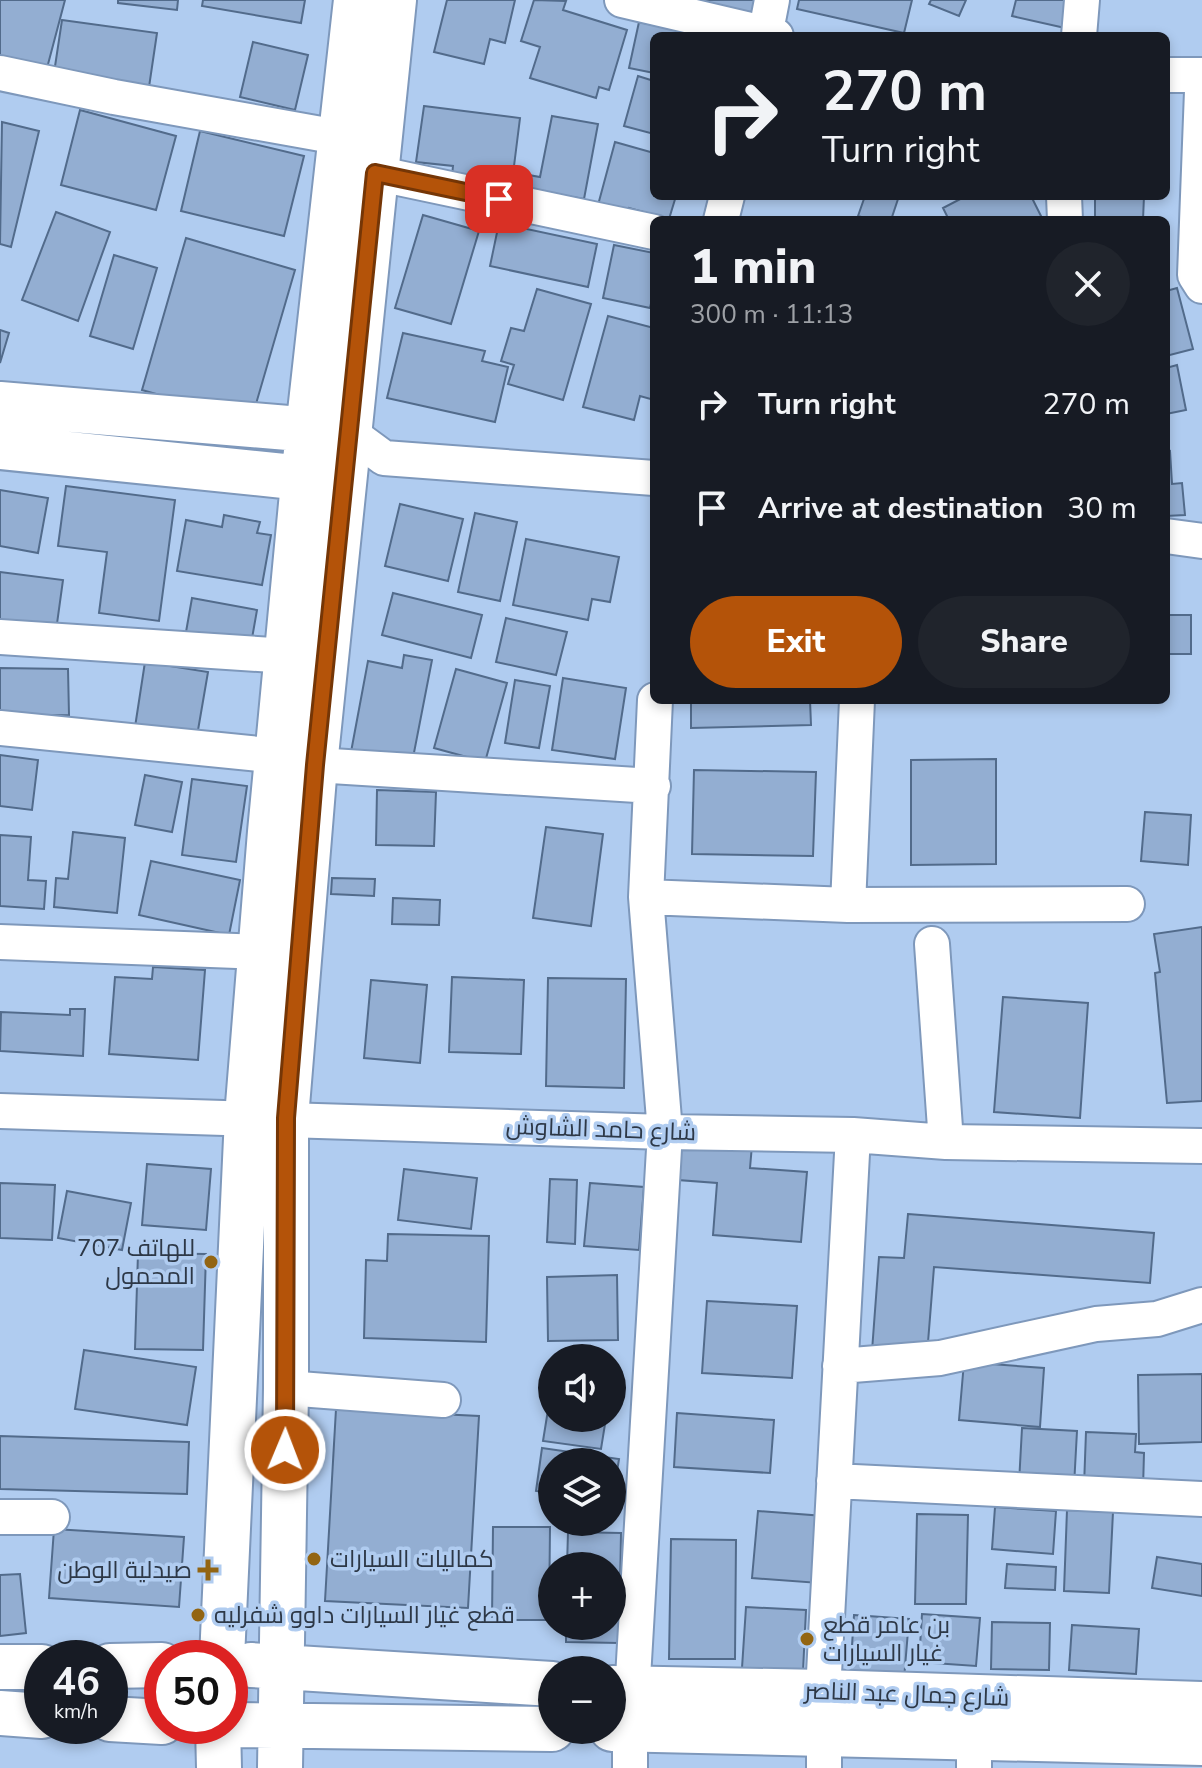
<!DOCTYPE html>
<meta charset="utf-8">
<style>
body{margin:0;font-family:"Nunito Sans",Cairo,sans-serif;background:#20242c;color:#f1f3f6;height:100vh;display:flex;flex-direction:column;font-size:30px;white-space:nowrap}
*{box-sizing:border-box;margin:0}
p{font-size:26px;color:#9ea1a6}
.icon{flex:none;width:44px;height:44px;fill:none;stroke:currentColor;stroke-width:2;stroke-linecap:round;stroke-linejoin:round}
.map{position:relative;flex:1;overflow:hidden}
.drawer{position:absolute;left:650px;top:216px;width:520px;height:488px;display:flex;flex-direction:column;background:#171b24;border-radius:12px;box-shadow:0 4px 12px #0003}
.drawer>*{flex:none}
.banner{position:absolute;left:650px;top:32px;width:520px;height:168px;border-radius:12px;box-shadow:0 4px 12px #0003;background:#171b24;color:#f1f3f6;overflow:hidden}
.fabs{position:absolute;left:538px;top:1344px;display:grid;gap:16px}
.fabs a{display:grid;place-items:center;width:88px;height:88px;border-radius:50%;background:#171b24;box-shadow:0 4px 12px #0003;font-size:40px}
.speed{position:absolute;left:24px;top:1640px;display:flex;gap:16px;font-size:40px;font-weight:700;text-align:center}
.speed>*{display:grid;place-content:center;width:104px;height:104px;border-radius:50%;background:#171b24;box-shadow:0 4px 12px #0003;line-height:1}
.speed small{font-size:20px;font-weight:400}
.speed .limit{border:12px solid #d22;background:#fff;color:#111}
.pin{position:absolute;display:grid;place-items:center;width:68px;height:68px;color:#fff;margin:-34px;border-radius:16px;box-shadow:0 4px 12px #0006}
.me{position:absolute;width:88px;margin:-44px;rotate:1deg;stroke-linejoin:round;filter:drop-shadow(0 0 6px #0008)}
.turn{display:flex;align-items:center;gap:28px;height:168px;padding:0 40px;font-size:36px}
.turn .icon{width:104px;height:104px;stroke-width:2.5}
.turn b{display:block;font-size:56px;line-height:68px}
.round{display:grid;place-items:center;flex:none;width:84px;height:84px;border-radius:42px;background:#20242c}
.summary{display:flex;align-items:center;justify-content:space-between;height:136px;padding:0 40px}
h1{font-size:48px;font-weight:800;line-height:60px}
.button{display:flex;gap:16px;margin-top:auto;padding:16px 40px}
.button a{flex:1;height:92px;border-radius:48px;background:#b45309;color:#fff;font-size:32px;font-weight:800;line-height:92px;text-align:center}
.button a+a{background:#20242c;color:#f1f3f6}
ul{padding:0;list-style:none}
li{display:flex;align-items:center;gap:24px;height:104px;padding:0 40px}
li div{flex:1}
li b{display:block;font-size:30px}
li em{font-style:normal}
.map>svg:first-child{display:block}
.building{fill:#93aed2;stroke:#526b8b;stroke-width:2}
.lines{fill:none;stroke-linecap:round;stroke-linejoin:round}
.minor-casing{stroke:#7e98bb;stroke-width:38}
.major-casing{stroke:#7e98bb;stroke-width:48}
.minor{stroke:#fff;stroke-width:34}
.major{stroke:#fff;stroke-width:44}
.route-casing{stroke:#753606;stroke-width:20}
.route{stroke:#b45309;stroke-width:14}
.poi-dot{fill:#936512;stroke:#b0ccf0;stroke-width:3}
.labels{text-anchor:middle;stroke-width:7;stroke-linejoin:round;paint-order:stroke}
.street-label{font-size:24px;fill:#2d3847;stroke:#b0ccf0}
.poi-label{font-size:24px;fill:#2d3847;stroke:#b0ccf0;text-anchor:start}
</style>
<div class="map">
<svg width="1202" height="1768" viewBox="0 0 1202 1768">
<rect width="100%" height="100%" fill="#b0ccf0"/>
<path class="building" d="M 0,0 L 65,0 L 47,68 L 0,56 Z
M 118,0 L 178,0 L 177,10 L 118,3 Z
M 203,0 L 305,0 L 301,23 L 202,6 Z
M 447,0 L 515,0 L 505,43 L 490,39 L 484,64 L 434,52 Z
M 534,0 L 566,1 L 563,10 L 627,30 L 609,90 L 599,87 L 596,98 L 530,78 L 540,47 L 521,41 Z
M 651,0 L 758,0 L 751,28 Z
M 799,0 L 912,0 L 904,33 L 797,9 Z
M 931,0 L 966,0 L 959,16 L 929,4 Z
M 1016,0 L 1081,0 L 1074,30 L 1012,16 Z
M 62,20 L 157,33 L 149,87 L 54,73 Z
M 639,22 L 705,36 L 654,36 L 654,73 L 629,68 Z
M 253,42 L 308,55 L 295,110 L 240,97 Z
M 638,76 L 654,81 L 654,134 L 624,126 Z
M 424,106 L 520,118 L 513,174 L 486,171 L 485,180 L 452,176 L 453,166 L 416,162 Z
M 80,110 L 176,136 L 156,210 L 61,185 Z
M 552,116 L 598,124 L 584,199 L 520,188 L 523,174 L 540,177 Z
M 2,122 L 39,131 L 11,247 L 0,244 Z
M 200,131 L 304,156 L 284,236 L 181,211 Z
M 615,142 L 654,153 L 654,196 L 676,196 L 669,219 L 629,208 L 628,213 L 598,205 Z
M 865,196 L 899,196 L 891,220 L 871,220 L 858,216 Z
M 966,196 L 1031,196 L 1043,220 L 949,220 L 943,208 Z
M 1095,196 L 1144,196 L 1143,220 L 1095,220 Z
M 56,212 L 110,232 L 78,321 L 22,300 Z
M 423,215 L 479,231 L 451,324 L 395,308 Z
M 499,223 L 597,244 L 588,287 L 490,266 Z
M 186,238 L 295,270 L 251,421 L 142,390 Z
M 614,245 L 654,253 L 654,290 L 650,308 L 603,298 Z
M 114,255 L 157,268 L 133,349 L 90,336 Z
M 1177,288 L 1193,349 L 1166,356 L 1166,291 Z
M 537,289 L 591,304 L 563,400 L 508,384 L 514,365 L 501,361 L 511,328 L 524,331 Z
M 608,316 L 654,328 L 654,400 L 640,396 L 634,420 L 583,407 Z
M 0,330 L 9,333 L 0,363 Z
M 403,333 L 485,351 L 482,361 L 508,367 L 495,422 L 387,398 Z
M 1177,365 L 1186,410 L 1166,414 L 1166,368 Z
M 1170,451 L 1172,484 L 1182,483 L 1185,515 L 1166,516 L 1166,452 Z
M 66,486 L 175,500 L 159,621 L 99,613 L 107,552 L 58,546 Z
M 0,490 L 48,498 L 38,553 L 0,546 Z
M 400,504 L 463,519 L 448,581 L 385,566 Z
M 475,513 L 517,522 L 500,601 L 458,592 Z
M 224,515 L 260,522 L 257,533 L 271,535 L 262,585 L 177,571 L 186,520 L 222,527 Z
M 526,539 L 619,557 L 610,602 L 592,599 L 588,620 L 513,605 Z
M 0,572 L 63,580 L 56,631 L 0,625 Z
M 393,593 L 482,615 L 471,658 L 382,635 Z
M 192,598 L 257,610 L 251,644 L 186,632 Z
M 1166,615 L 1191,615 L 1191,654 L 1166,654 Z
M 506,618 L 567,632 L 556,675 L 496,662 Z
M 404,655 L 432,660 L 412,763 L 351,752 L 368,661 L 402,668 Z
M 145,662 L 208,672 L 197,736 L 135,727 Z
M 0,668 L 68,669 L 69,715 L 18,716 L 0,722 Z
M 456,669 L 507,683 L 485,762 L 434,748 Z
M 563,678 L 626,688 L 615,759 L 552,750 Z
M 515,680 L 550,686 L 539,748 L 505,743 Z
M 691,700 L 810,700 L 811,725 L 691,728 Z
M 0,755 L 38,760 L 32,810 L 0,806 Z
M 996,759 L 996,864 L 911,865 L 911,760 Z
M 694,770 L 816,772 L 813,856 L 692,854 Z
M 145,775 L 182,782 L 172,832 L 135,825 Z
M 192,779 L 247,786 L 236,862 L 182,855 Z
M 377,790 L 436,792 L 434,846 L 376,845 Z
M 1145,812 L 1191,815 L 1188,865 L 1141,861 Z
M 546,827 L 603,834 L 591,926 L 533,918 Z
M 73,832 L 125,838 L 117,913 L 54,907 L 56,878 L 68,879 Z
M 0,835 L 31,837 L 28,880 L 46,881 L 44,909 L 0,906 Z
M 151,861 L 240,880 L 229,935 L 139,915 Z
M 332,878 L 375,879 L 374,896 L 331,894 Z
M 393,898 L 440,900 L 439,925 L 392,924 Z
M 1202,927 L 1202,1101 L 1167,1103 L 1155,973 L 1160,972 L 1154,934 Z
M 153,967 L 205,970 L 198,1060 L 109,1054 L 115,977 L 152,979 Z
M 452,977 L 524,980 L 521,1054 L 449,1052 Z
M 548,978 L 626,979 L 624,1088 L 546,1086 Z
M 371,980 L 427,985 L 420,1063 L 364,1058 Z
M 1003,997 L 1088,1003 L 1080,1118 L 994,1112 Z
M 70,1009 L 85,1009 L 83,1056 L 0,1051 L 1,1012 L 70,1015 Z
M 681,1140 L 752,1145 L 750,1168 L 807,1172 L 801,1242 L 713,1235 L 717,1183 L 678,1180 Z
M 147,1164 L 211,1169 L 206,1230 L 142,1225 Z
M 404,1169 L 477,1178 L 471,1229 L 398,1220 Z
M 550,1179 L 577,1180 L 575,1244 L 547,1242 Z
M 0,1183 L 55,1185 L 52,1240 L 0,1238 Z
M 590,1183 L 644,1187 L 639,1250 L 584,1246 Z
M 67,1191 L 131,1203 L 122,1250 L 58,1238 Z
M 908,1214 L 1154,1233 L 1150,1283 L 934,1267 L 927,1355 L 872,1351 L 879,1257 L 904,1258 Z
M 388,1234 L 489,1236 L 486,1342 L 364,1338 L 366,1260 L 387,1261 Z
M 138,1253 L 206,1254 L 203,1350 L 135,1349 Z
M 617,1275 L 618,1340 L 548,1341 L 547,1277 Z
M 707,1301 L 797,1306 L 792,1378 L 702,1373 Z
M 84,1350 L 196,1367 L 187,1425 L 75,1409 Z
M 964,1362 L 1044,1368 L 1040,1427 L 959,1420 Z
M 1202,1374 L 1202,1442 L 1139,1444 L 1138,1375 Z
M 552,1385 L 552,1418 L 606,1418 L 601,1449 L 543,1441 Z
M 336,1409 L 479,1416 L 468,1608 L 325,1601 Z
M 677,1413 L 774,1420 L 770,1473 L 674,1467 Z
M 1022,1428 L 1077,1431 L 1074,1486 L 1019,1483 Z
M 1086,1432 L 1136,1434 L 1135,1452 L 1144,1453 L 1143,1489 L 1084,1486 Z
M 0,1436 L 189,1442 L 187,1494 L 0,1489 Z
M 542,1448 L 619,1459 L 612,1502 L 612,1462 L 552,1462 L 552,1493 L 536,1491 Z
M 995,1507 L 1056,1511 L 1053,1554 L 992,1549 Z
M 1067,1510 L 1113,1512 L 1109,1593 L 1064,1591 Z
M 758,1511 L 824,1516 L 819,1583 L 752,1578 Z
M 917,1514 L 968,1515 L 966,1604 L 915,1604 Z
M 493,1527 L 550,1527 L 549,1620 L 492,1620 Z
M 54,1529 L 184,1537 L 179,1607 L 49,1598 Z
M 568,1532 L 621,1533 L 619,1643 L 566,1642 L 566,1626 L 612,1626 L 612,1566 L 567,1566 Z
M 671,1539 L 736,1540 L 735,1659 L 669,1659 Z
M 1157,1557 L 1202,1564 L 1202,1596 L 1152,1588 Z
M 1007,1564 L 1056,1567 L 1055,1590 L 1005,1588 Z
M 20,1574 L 26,1633 L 0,1636 L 0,1575 Z
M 746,1607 L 806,1610 L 803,1671 L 742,1668 Z
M 922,1614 L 980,1618 L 976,1666 L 919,1662 Z
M 854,1615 L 909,1619 L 904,1679 L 850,1676 Z
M 992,1622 L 1050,1623 L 1049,1670 L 991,1669 Z
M 1072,1625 L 1139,1629 L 1136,1674 L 1069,1670 Z"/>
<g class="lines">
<g class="minor-casing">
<path id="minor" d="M 622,0 L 776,36
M 765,36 L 772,0
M 1079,36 L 1082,0
M 0,73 L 114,97 L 338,137
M 1166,75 L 1202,75
M 1202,91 L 1195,275 L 1202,286
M 375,173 L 654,232
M 1064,196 L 1065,220
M 721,220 L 727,196
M 350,433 L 384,458 L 654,478
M 1166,536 L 1202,541
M 0,637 L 288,656
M 0,728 L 279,756
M 315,765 L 653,786
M 646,897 L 848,905 L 1127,904
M 848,905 L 857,700
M 0,942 L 261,952
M 932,944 L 946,1142
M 0,1111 L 665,1132 L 853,1135 L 946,1142 L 1202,1146
M 840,1366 L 940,1358 L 1096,1324 L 1157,1319 L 1202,1305
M 286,1388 L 443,1400
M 834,1481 L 1202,1499
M 0,1517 L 52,1517
M 823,1692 L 853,1135
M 974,1738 L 974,1768
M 630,1768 L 630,1729 L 665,1132 L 646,897 L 655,700
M 824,1768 L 824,1735"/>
</g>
<g class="major-casing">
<path id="major" d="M 0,404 L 336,432
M 0,447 L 303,478 L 332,478
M 222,1658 L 247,1117 L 270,832 L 308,430 L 356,0
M 251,1665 L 552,1684
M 110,1666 L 162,1665
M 0,1667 L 42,1667
M 612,1688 L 823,1692 L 1202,1704
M 0,1713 L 42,1716
M 110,1719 L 162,1722
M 230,1725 L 552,1729
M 218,1726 L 219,1768
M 612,1729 L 1202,1743
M 280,1768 L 286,1388 L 286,1118 L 315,765 L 394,0"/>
</g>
<use href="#minor" class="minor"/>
<use href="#major" class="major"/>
</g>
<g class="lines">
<g class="route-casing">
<path id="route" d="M 285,1450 L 286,1118 L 315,765 L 375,173 L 499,199"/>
</g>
<use href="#route" class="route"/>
</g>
<g class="poi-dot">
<circle cx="211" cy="1262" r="8"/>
<circle cx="314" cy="1559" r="8"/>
<path d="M204 1558h8v8h8v8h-8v8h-8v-8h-8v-8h8z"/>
<circle cx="198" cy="1615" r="8"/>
<circle cx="807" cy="1639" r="8"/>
</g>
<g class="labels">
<g class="street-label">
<text transform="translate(601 1129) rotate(2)" y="8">شارع حامد الشاوش</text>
<text transform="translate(907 1694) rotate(2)" y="8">شارع جمال عبد الناصر</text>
</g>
<g class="poi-label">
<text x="195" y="1256" text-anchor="end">707 للهاتف<tspan x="195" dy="28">المحمول</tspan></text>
<text x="330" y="1567">كماليات السيارات</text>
<text x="192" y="1578" text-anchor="end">صيدلية الوطن</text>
<text x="214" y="1623">قطع غيار السيارات داوو شفرليه</text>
<text x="823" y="1633">بن عامر قطع<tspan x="823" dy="28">غيار السيارات</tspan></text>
</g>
</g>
</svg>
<div class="fabs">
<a><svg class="icon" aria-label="sound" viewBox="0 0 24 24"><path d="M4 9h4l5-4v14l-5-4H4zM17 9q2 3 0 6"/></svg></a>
<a><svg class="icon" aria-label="layers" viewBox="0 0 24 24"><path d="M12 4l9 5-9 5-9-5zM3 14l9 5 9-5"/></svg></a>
<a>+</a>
<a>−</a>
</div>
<div class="speed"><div>46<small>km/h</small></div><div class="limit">50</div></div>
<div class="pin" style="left:499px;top:199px;background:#d93025"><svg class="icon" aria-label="arrive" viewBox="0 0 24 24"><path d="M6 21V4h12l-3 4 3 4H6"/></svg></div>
<svg class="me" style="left:285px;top:1450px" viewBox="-20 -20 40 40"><circle r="17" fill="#b45309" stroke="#fff" stroke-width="3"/><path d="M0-11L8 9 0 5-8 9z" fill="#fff"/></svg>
<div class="banner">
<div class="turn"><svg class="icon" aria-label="right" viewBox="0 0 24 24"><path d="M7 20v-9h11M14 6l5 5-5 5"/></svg><div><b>270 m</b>Turn right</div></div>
</div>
<section class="drawer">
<div class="summary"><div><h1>1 min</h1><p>300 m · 11:13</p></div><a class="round"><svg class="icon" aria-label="close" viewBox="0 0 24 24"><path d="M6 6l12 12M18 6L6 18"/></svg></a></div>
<ul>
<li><svg class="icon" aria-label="right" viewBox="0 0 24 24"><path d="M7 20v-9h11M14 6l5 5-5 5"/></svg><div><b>Turn right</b></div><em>270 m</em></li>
<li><svg class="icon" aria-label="arrive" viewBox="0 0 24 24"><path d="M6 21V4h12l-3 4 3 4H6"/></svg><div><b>Arrive at destination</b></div><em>30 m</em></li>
</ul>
<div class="button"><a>Exit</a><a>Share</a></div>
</section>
</div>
